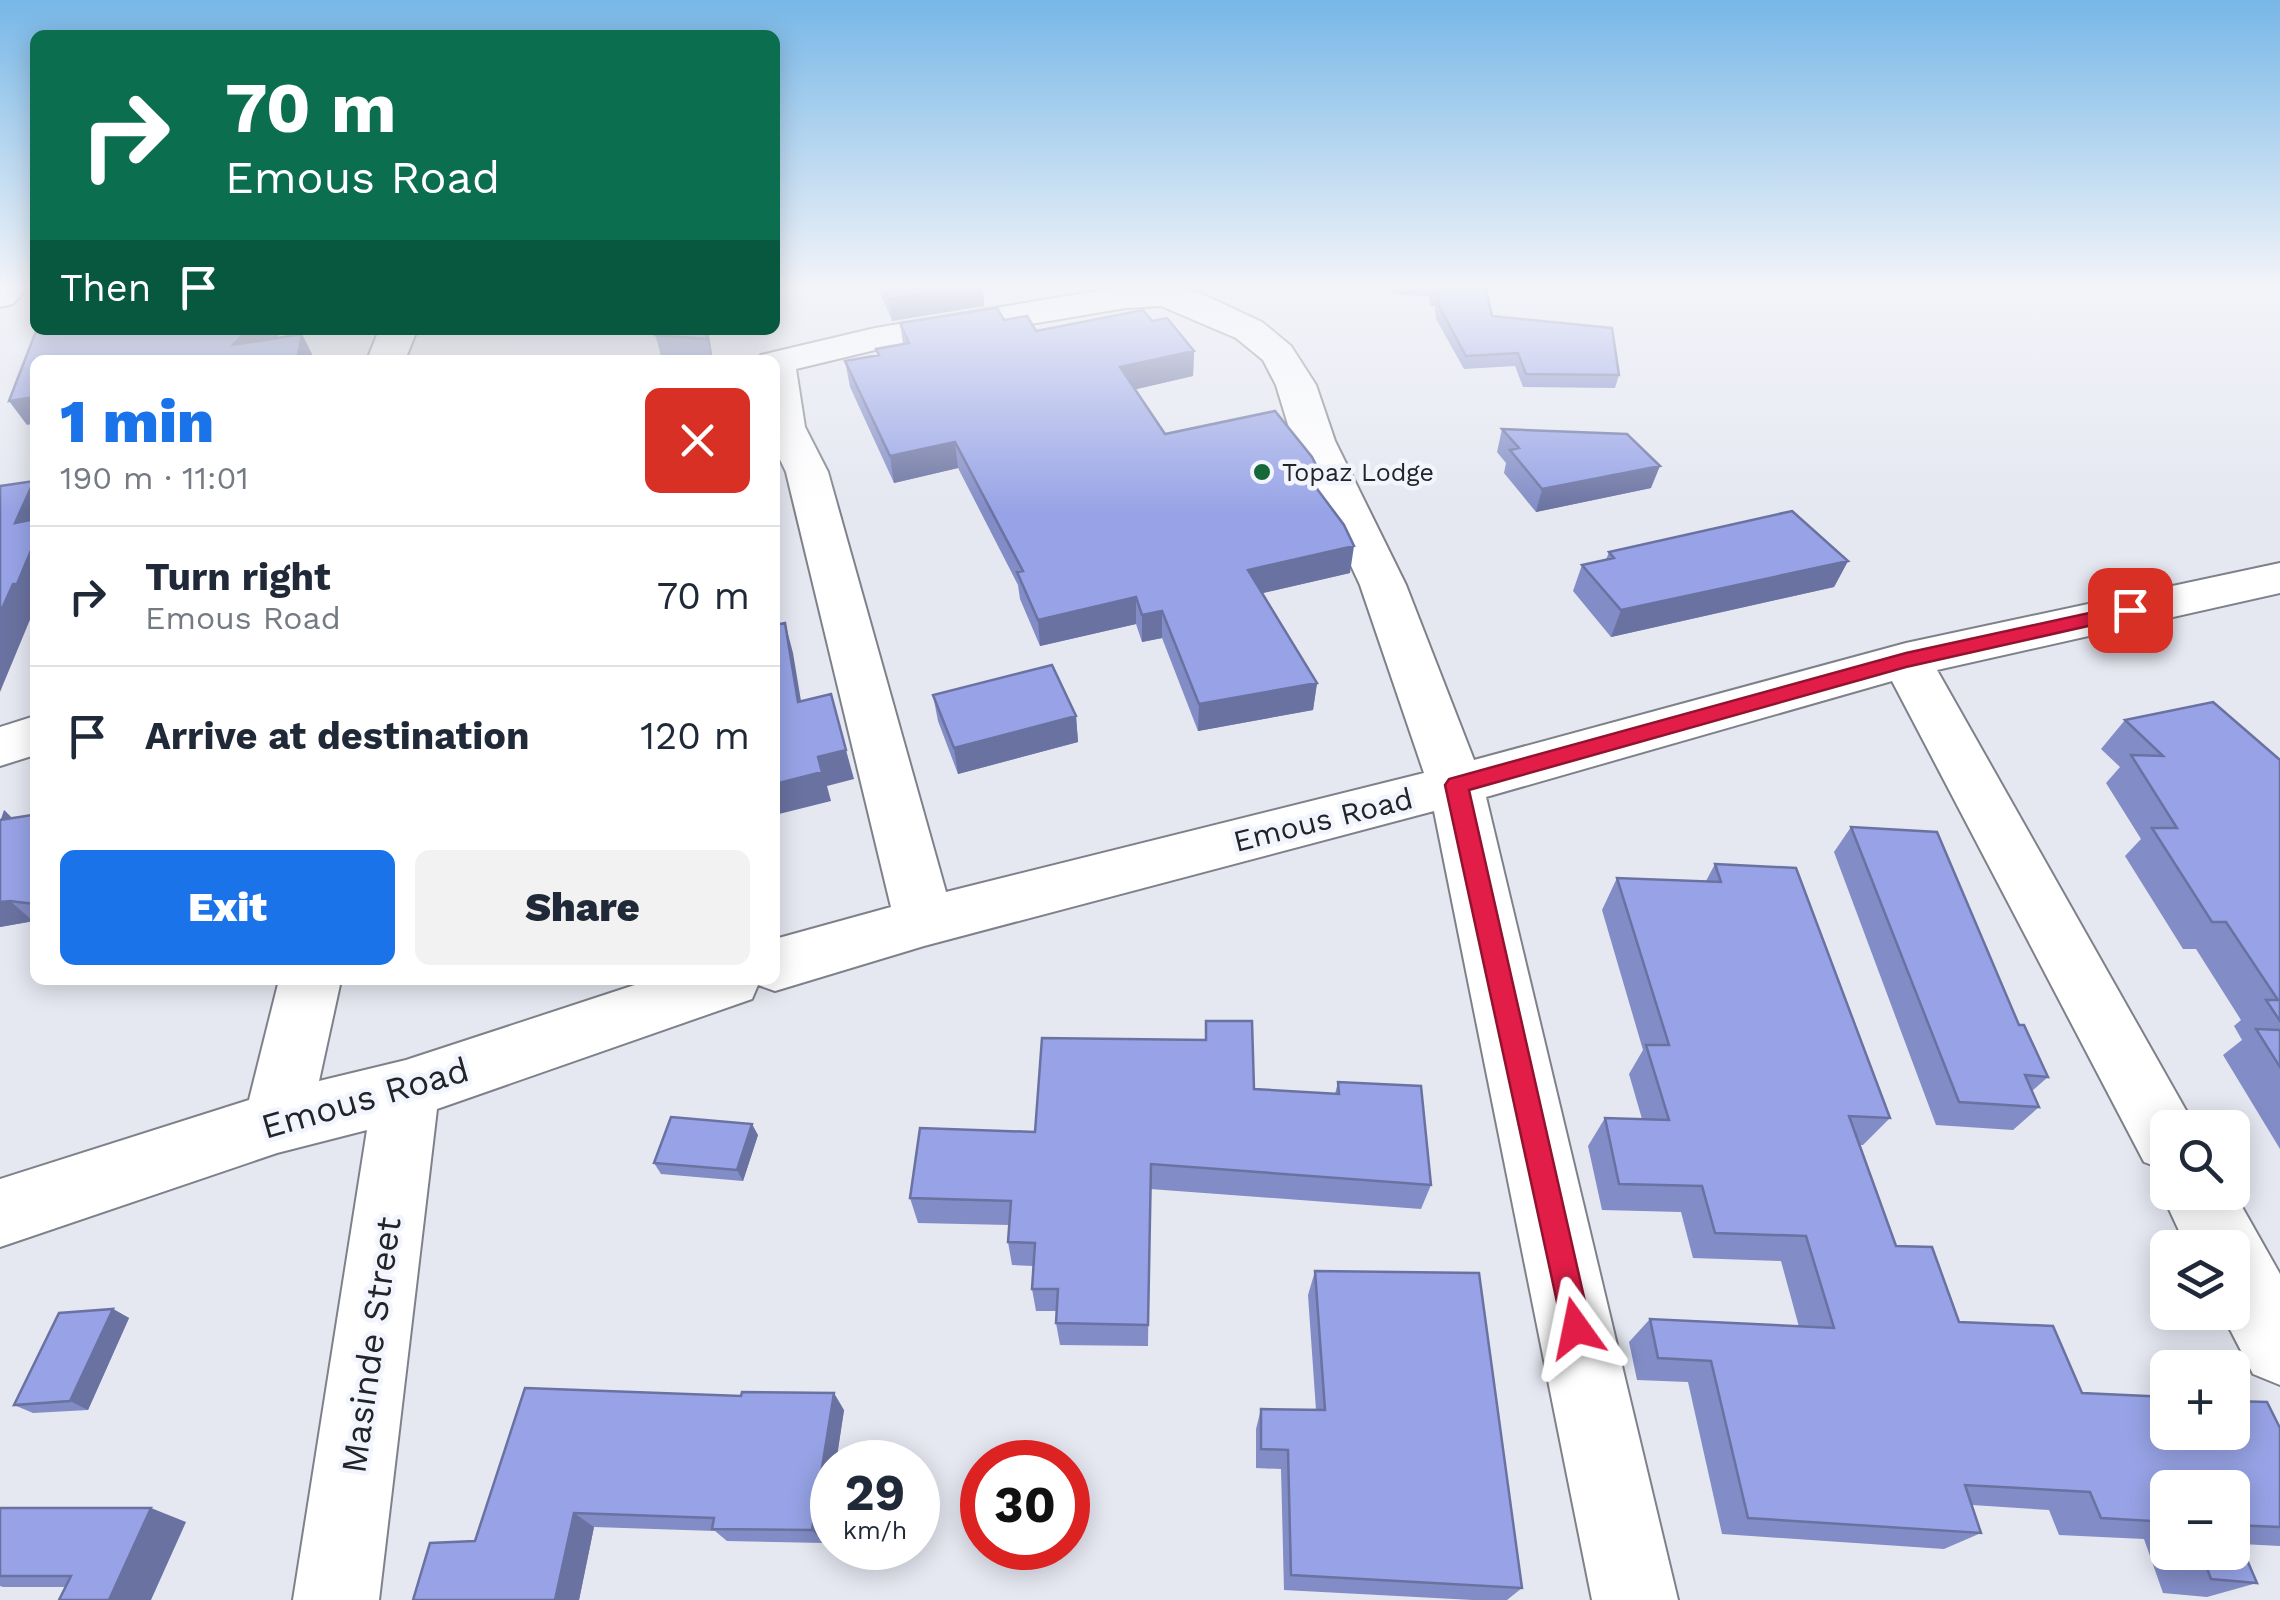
<!DOCTYPE html>
<meta charset="utf-8">
<style>
body{margin:0;font-family:"Work Sans",sans-serif;background:#f2f2f3;color:#1f2937;height:100vh;display:flex;flex-direction:column;font-size:38px;white-space:nowrap}
*{box-sizing:border-box;margin:0}
p{font-size:32px;color:#747a83}
.icon{flex:none;width:55px;height:55px;fill:none;stroke:currentColor;stroke-width:2;stroke-linecap:round;stroke-linejoin:round}
.map{position:relative;flex:1;overflow:hidden}
.panel{position:absolute;left:30px;top:355px;width:750px;height:630px;display:flex;flex-direction:column;background:#fff;border-radius:15px;box-shadow:0 5px 25px #0003}
.panel>*{flex:none}
.guide{position:absolute;left:30px;top:30px;width:750px;height:305px;border-radius:15px;box-shadow:0 5px 25px #0003;background:#0b6e4f;color:#fff;overflow:hidden}
.tools{position:absolute;left:2150px;top:1110px;display:grid;gap:20px}
.tools a{display:grid;place-items:center;width:100px;height:100px;border-radius:15px;background:#fff;box-shadow:0 5px 25px #0003;font-size:50px}
.speed{position:absolute;left:810px;top:1440px;display:flex;gap:20px;font-size:50px;font-weight:700;text-align:center}
.speed>*{display:grid;place-content:center;width:130px;height:130px;border-radius:50%;background:#fff;box-shadow:0 5px 25px #0003;line-height:1}
.speed small{font-size:25px;font-weight:400}
.speed .limit{border:15px solid #d22;background:#fff;color:#111}
.pin{position:absolute;display:grid;place-items:center;width:85px;height:85px;color:#fff;margin:-42px;border-radius:20px;box-shadow:0 5px 15px #0006}
.me{position:absolute;width:110px;margin:-55px;rotate:348deg;stroke-linejoin:round;filter:drop-shadow(0 0 8px #0008)}
.turn{display:flex;align-items:center;gap:35px;height:210px;padding:0 30px;font-size:45px}
.turn .icon{width:130px;height:130px;stroke-width:2.5}
.turn b{display:block;font-size:70px;line-height:85px}
.then{display:flex;align-items:center;height:95px;padding:0 30px;background:#0003;gap:20px;font-size:38px}
.round{display:grid;place-items:center;flex:none;width:105px;height:105px;border-radius:15px;background:#f2f2f3}
.headline{display:flex;align-items:center;justify-content:space-between;height:170px;padding:0 30px}
h1{font-size:60px;font-weight:800;line-height:75px;color:#1a73e8}
.button{display:flex;gap:20px;margin-top:auto;padding:20px 30px}
.button a{flex:1;height:115px;border-radius:15px;background:#1a73e8;color:#fff;font-size:40px;font-weight:800;line-height:115px;text-align:center}
.button a+a{background:#f2f2f3;color:#1f2937}
ul{padding:0;list-style:none}
li{display:flex;align-items:center;gap:30px;height:140px;padding:0 30px;border-top:2px solid #e0e1e3}
li div{flex:1}
li b{display:block;font-size:38px}
li em{font-style:normal}
.map>svg:first-child{display:block}
.lines{fill:none;stroke-linecap:round;stroke-linejoin:round}
.minor-casing{stroke:#7f818a;stroke-width:4}
.minor{fill:#fff;fill-rule:evenodd}
.wall{fill:#828cc6;fill-rule:evenodd}
.shaded-wall{fill:#6a72a1}
.building{fill:#97a3e6;stroke:#6a72a1;stroke-width:2.5}
.route{fill:#e11d48;stroke:#92132f;stroke-width:2.5}
.poi-dot{fill:#176839;stroke:#f2f4fe;stroke-width:4}
.labels{text-anchor:middle;stroke-width:9;stroke-linejoin:round;paint-order:stroke}
.far-poi-label{font-size:25px;fill:#232427;stroke:#f2f4fe;text-anchor:start}
.street-label{font-size:30px;fill:#232427;stroke:#f2f4fe}
.near-street-label{font-size:35px;fill:#232427;stroke:#f2f4fe}
</style>
<div class="map">
<svg width="2280" height="1600" viewBox="0 0 2280 1600">
<rect width="100%" height="100%" fill="#e5e7f1"/>
<g class="lines">
<g class="minor-casing">
<path id="minor" d="M 0,288 L 27,288 L 13,304 L 0,307 Z
M 1115,288 L 1176,288 L 1202,294 L 1262,322 L 1291,346 L 1316,385 L 1335,441 L 1406,585 L 1474,760 L 1906,643 L 2280,563 L 2280,593 L 1937,670 L 2196,1128 L 2168,1128 L 2168,1171 L 2144,1162 L 1892,681 L 1486,797 L 1678,1600 L 1592,1600 L 1434,811 L 924,946 L 775,991 L 758,985 L 752,999 L 437,1109 L 379,1600 L 293,1600 L 367,1130 L 277,1153 L 0,1247 L 0,1179 L 249,1100 L 279,980 L 341,980 L 319,1081 L 406,1060 L 650,980 L 775,980 L 775,939 L 891,907 L 786,472 L 775,449 L 775,360 L 758,360 L 761,355 L 875,328 ZM 1161,306 L 1236,338 L 1263,360 L 1276,385 L 1293,441 L 1360,585 L 1424,773 L 946,892 L 828,472 L 805,427 L 796,369 L 875,350 L 1126,308 Z
M 379,330 L 417,330 L 405,360 L 367,360 Z
M 35,716 L 35,755 L 0,766 L 0,727 Z
M 2168,1177 L 2168,1192 L 2232,1192 L 2232,1189 L 2280,1274 L 2280,1385 L 2253,1374 L 2221,1312 L 2232,1312 L 2232,1248 L 2187,1248 L 2161,1192 Z"/>
</g>
<use href="#minor" class="minor"/>
</g>
<path class="wall" d="M 878,288 L 983,288 L 984,306 L 892,321 Z
M 1390,288 L 1486,288 L 1492,316 L 1619,375 L 1615,388 L 1523,387 L 1515,366 L 1464,369 L 1436,319 L 1435,306 L 1430,306 L 1429,296 L 1391,294 Z
M 1004,320 L 1036,331 L 1152,321 L 1194,351 L 1193,376 L 1135,389 L 1165,434 L 1317,467 L 1314,485 L 1350,573 L 1262,593 L 1317,683 L 1313,710 L 1198,731 L 1162,638 L 1142,642 L 1136,624 L 1040,646 L 1020,599 L 1018,585 L 958,468 L 894,483 L 850,387 L 845,361 L 878,356 L 876,349 L 903,344 L 900,323 Z
M 654,330 L 708,330 L 713,360 L 662,360 Z
M 1502,429 L 1651,488 L 1536,512 L 1504,473 L 1506,463 L 1497,452 Z
M 1609,552 L 1848,561 L 1834,587 L 1611,637 L 1573,591 L 1582,565 L 1606,560 Z
M 933,695 L 1076,716 L 1078,742 L 958,774 L 938,721 Z
M 2125,720 L 2280,760 L 2280,1149 L 2223,1055 L 2242,1040 L 2234,1026 L 2241,1020 L 2196,949 L 2183,949 L 2125,856 L 2141,839 L 2106,783 L 2120,767 L 2101,749 Z
M 4,810 L 12,818 L 35,816 L 35,921 L 0,927 Z
M 1851,827 L 2019,1025 L 2048,1077 L 2032,1091 L 2039,1107 L 2013,1130 L 1936,1125 L 1834,852 Z
M 1715,864 L 1890,1118 L 1863,1145 L 1860,1145 L 1896,1246 L 1959,1322 L 2082,1393 L 2280,1428 L 2280,1546 L 2241,1544 L 2257,1583 L 2207,1597 L 2163,1593 L 2144,1539 L 2059,1535 L 2049,1510 L 1972,1505 L 1981,1533 L 1944,1549 L 1722,1534 L 1688,1382 L 1637,1380 L 1629,1342 L 1650,1319 L 1799,1327 L 1781,1261 L 1693,1258 L 1681,1212 L 1602,1210 L 1588,1146 L 1605,1118 L 1642,1119 L 1629,1074 L 1643,1050 L 1602,910 L 1617,878 L 1706,881 ZM 2168,1488 L 2232,1552 L 2168,1552 Z
M 1206,1021 L 1254,1089 L 1335,1094 L 1338,1082 L 1431,1185 L 1421,1209 L 1150,1189 L 1148,1346 L 1060,1345 L 1056,1323 L 1057,1311 L 1036,1311 L 1032,1289 L 1033,1266 L 1012,1265 L 1008,1242 L 1009,1225 L 918,1223 L 910,1198 L 1205,1040 Z
M 758,1135 L 743,1181 L 661,1174 L 654,1163 Z
M 1315,1271 L 1522,1588 L 1507,1600 L 1473,1600 L 1284,1590 L 1281,1469 L 1256,1468 L 1256,1429 L 1261,1409 L 1316,1410 L 1308,1295 Z
M 113,1309 L 129,1318 L 88,1410 L 33,1413 L 14,1405 Z
M 844,1410 L 824,1543 L 727,1541 L 715,1531 L 594,1527 L 579,1600 L 413,1600 L 475,1541 Z
M 0,1508 L 186,1522 L 65,1587 L 3,1587 L 0,1586 Z"/>
<path class="shaded-wall" d="M 957,288 L 983,288 L 984,306 L 892,321 L 889,299 Z
M 248,330 L 284,330 L 255,360 L 233,345 Z
M 705,330 L 708,330 L 713,360 L 707,339 Z
M 302,334 L 314,358 L 314,360 L 297,360 Z
M 1194,351 L 1193,376 L 1120,393 L 1120,367 Z
M 35,397 L 35,423 L 27,425 L 9,401 Z
M 955,442 L 958,468 L 894,483 L 890,456 Z
M 1660,466 L 1651,488 L 1536,512 L 1542,489 Z
M 1317,467 L 1313,494 L 1303,470 Z
M 34,481 L 35,483 L 34,610 L 0,692 L 0,613 L 15,523 Z
M 1354,546 L 1350,573 L 1246,597 L 1248,570 Z
M 1848,561 L 1834,587 L 1611,637 L 1621,610 Z
M 1136,597 L 1136,624 L 1040,646 L 1038,620 Z
M 1162,611 L 1162,638 L 1142,642 L 1142,615 Z
M 785,623 L 793,653 L 806,731 L 798,702 Z
M 1317,683 L 1313,710 L 1198,731 L 1199,704 Z
M 1076,716 L 1078,742 L 958,774 L 954,748 Z
M 846,750 L 854,779 L 827,786 L 831,801 L 775,815 L 775,784 L 818,757 Z
M 4,810 L 25,831 L 0,822 Z
M 10,901 L 33,921 L 0,927 L 0,902 Z
M 752,1124 L 758,1135 L 743,1181 L 737,1170 Z
M 113,1309 L 129,1318 L 88,1410 L 70,1401 Z
M 834,1393 L 844,1410 L 836,1462 L 832,1462 L 832,1487 L 824,1543 L 812,1530 Z
M 151,1508 L 186,1522 L 151,1600 L 109,1600 Z
M 574,1513 L 594,1527 L 579,1600 L 555,1600 Z"/>
<path class="building" d="M 884,288 L 957,288 L 889,299 Z
M 1432,288 L 1486,288 L 1492,316 L 1612,328 L 1619,375 L 1526,374 L 1518,353 L 1466,356 L 1439,306 L 1437,294 L 1432,293 Z
M 997,308 L 1004,320 L 1027,316 L 1036,331 L 1143,310 L 1152,321 L 1167,318 L 1194,351 L 1120,367 L 1165,434 L 1275,411 L 1312,457 L 1317,467 L 1303,470 L 1344,525 L 1354,546 L 1248,570 L 1317,683 L 1199,704 L 1162,611 L 1142,615 L 1136,597 L 1038,620 L 1017,572 L 1023,571 L 955,442 L 890,456 L 845,361 L 879,355 L 876,349 L 909,343 L 900,323 Z
M 41,330 L 248,330 L 233,345 L 302,334 L 297,360 L 35,360 L 35,397 L 9,401 L 36,331 Z
M 654,330 L 705,330 L 707,339 L 655,335 Z
M 1502,429 L 1627,434 L 1660,466 L 1542,489 L 1510,450 L 1519,448 Z
M 34,481 L 15,523 L 35,519 L 35,541 L 17,584 L 13,584 L 0,613 L 0,486 Z
M 1792,511 L 1848,561 L 1621,610 L 1582,565 L 1614,558 L 1609,552 Z
M 785,623 L 798,702 L 831,694 L 846,750 L 818,757 L 822,772 L 775,784 L 775,625 Z
M 1052,665 L 1076,716 L 954,748 L 933,695 Z
M 2213,702 L 2280,760 L 2280,1021 L 2266,1000 L 2278,1000 L 2226,922 L 2212,922 L 2152,828 L 2177,828 L 2131,755 L 2163,756 L 2125,720 Z
M 32,815 L 35,816 L 35,904 L 10,901 L 0,902 L 0,820 Z
M 1851,827 L 1937,832 L 2019,1025 L 2024,1025 L 2048,1077 L 2025,1075 L 2039,1107 L 1959,1102 Z
M 1715,864 L 1796,868 L 1890,1118 L 1849,1116 L 1896,1246 L 1932,1247 L 1959,1322 L 2053,1326 L 2082,1393 L 2168,1397 L 2168,1432 L 2232,1432 L 2232,1401 L 2267,1402 L 2280,1428 L 2280,1527 L 2232,1525 L 2232,1488 L 2168,1488 L 2168,1522 L 2101,1518 L 2090,1492 L 1965,1485 L 1981,1533 L 1748,1518 L 1711,1361 L 1658,1358 L 1650,1319 L 1834,1328 L 1806,1236 L 1715,1233 L 1702,1186 L 1619,1184 L 1605,1118 L 1669,1120 L 1646,1045 L 1669,1045 L 1617,878 L 1721,882 Z
M 1206,1021 L 1252,1021 L 1254,1089 L 1339,1094 L 1338,1082 L 1421,1086 L 1431,1185 L 1151,1164 L 1148,1325 L 1056,1323 L 1058,1289 L 1032,1289 L 1035,1243 L 1008,1242 L 1011,1201 L 910,1198 L 920,1128 L 1035,1132 L 1042,1038 L 1206,1040 Z
M 2256,1029 L 2280,1030 L 2280,1067 Z
M 671,1117 L 752,1124 L 737,1170 L 654,1163 Z
M 1315,1271 L 1479,1273 L 1522,1588 L 1291,1575 L 1288,1450 L 1261,1449 L 1261,1409 L 1325,1410 Z
M 113,1309 L 70,1401 L 14,1405 L 59,1313 Z
M 525,1388 L 741,1396 L 742,1392 L 834,1393 L 812,1530 L 712,1529 L 714,1518 L 574,1513 L 555,1600 L 413,1600 L 430,1543 L 475,1541 Z
M 0,1508 L 151,1508 L 109,1600 L 59,1600 L 71,1576 L 0,1576 Z
M 2232,1525 L 2257,1583 L 2211,1579 L 2201,1552 L 2232,1552 Z"/>
<linearGradient id="sky" x2="0" y2="1"><stop stop-color="#77b7e7"/><stop offset="0.56" stop-color="#f3f4f9"/><stop offset="1" stop-color="#f3f4f9" stop-opacity="0"/></linearGradient>
<rect width="2280" height="512" fill="url(#sky)"/>
<path class="route" d="M 2130,604 L 2137,606 L 2137,615 L 1906,667 L 1469,790 L 1591,1328 L 1586,1339 L 1576,1344 L 1565,1339 L 1445,785 L 1449,779 L 1906,653 Z"/>
<circle class="poi-dot" cx="1262" cy="472" r="10"/>
<g class="labels">
<g class="far-poi-label">
<text x="1282" y="481">Topaz Lodge</text>
</g>
<g class="street-label">
<text transform="translate(1323 820) rotate(-14)" y="10">Emous Road</text>
</g>
<g class="near-street-label">
<text transform="translate(365 1098) rotate(-16)" y="12">Emous Road</text>
<text transform="translate(371 1345) rotate(-82)" y="12">Masinde Street</text>
</g>
</g>
</svg>
<div class="tools">
<a><svg class="icon" aria-label="search" viewBox="0 0 24 24"><circle cx="10" cy="10" r="6"/><path d="M15 15l6 6"/></svg></a>
<a><svg class="icon" aria-label="layers" viewBox="0 0 24 24"><path d="M12 4l9 5-9 5-9-5zM3 14l9 5 9-5"/></svg></a>
<a>+</a>
<a>−</a>
</div>
<div class="speed"><div>29<small>km/h</small></div><div class="limit">30</div></div>
<div class="pin" style="left:2130px;top:610px;background:#d93025"><svg class="icon" aria-label="arrive" viewBox="0 0 24 24"><path d="M6 21V4h12l-3 4 3 4H6"/></svg></div>
<svg class="me" style="left:1576px;top:1328px" viewBox="-20 -20 40 40"><path d="M0-17L14 15 0 8-14 15z" fill="#e11d48" stroke="#fff" stroke-width="4"/></svg>
<div class="guide">
<div class="turn"><svg class="icon" aria-label="right" viewBox="0 0 24 24"><path d="M7 20v-9h11M14 6l5 5-5 5"/></svg><div><b>70 m</b>Emous Road</div></div>
<div class="then">Then<svg class="icon" aria-label="arrive" viewBox="0 0 24 24"><path d="M6 21V4h12l-3 4 3 4H6"/></svg></div>
</div>
<section class="panel">
<div class="headline"><div><h1>1 min</h1><p>190 m · 11:01</p></div><a class="round" style="background:#d93025;color:#fff"><svg class="icon" aria-label="close" viewBox="0 0 24 24"><path d="M6 6l12 12M18 6L6 18"/></svg></a></div>
<ul>
<li><svg class="icon" aria-label="right" viewBox="0 0 24 24"><path d="M7 20v-9h11M14 6l5 5-5 5"/></svg><div><b>Turn right</b><p>Emous Road</p></div><em>70 m</em></li>
<li><svg class="icon" aria-label="arrive" viewBox="0 0 24 24"><path d="M6 21V4h12l-3 4 3 4H6"/></svg><div><b>Arrive at destination</b></div><em>120 m</em></li>
</ul>
<div class="button"><a>Exit</a><a>Share</a></div>
</section>
</div>
